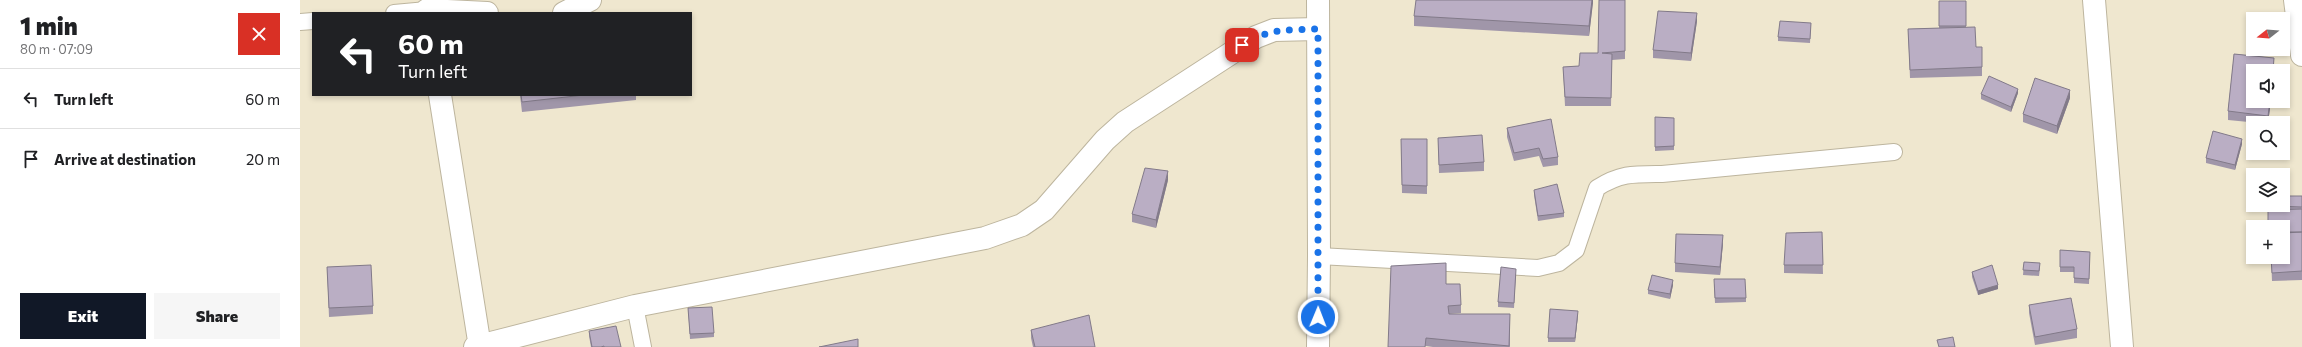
<!DOCTYPE html>
<meta charset="utf-8">
<style>
body{margin:0;font-family:Commissioner,sans-serif;background:#f6f6f6;color:#202124;height:100vh;display:flex;flex-direction:column;font-size:15px;white-space:nowrap}
*{box-sizing:border-box;margin:0}
p{font-size:13px;color:#757577}
.icon{flex:none;width:22px;height:22px;fill:none;stroke:currentColor;stroke-width:2;stroke-linecap:round;stroke-linejoin:round}
.map{position:relative;flex:1;overflow:hidden}
.details{display:flex;flex-direction:column;background:#fff;width:300px}
.details>*{flex:none}
.guide{position:absolute;left:12px;top:12px;width:380px;height:84px;border-radius:0px;box-shadow:0 2px 6px #0003;background:#202124;color:#fff;overflow:hidden}
.needle{width:26px;rotate:253deg}
.fabs{position:absolute;left:1946px;top:12px;display:grid;gap:8px}
.fabs a{display:grid;place-items:center;width:44px;height:44px;border-radius:0px;background:#fff;box-shadow:0 2px 6px #0003;font-size:20px}
.pin{position:absolute;display:grid;place-items:center;width:34px;height:34px;color:#fff;margin:-17px;border-radius:8px;box-shadow:0 2px 6px #0006}
.me{position:absolute;width:44px;margin:-22px;rotate:1deg;stroke-linejoin:round;filter:drop-shadow(0 0 3px #0008)}
.turn{display:flex;align-items:center;gap:14px;height:84px;padding:0 20px;font-size:18px}
.turn .icon{width:52px;height:52px;stroke-width:2.5}
.turn b{display:block;font-size:28px;line-height:34px}
.round{display:grid;place-items:center;flex:none;width:42px;height:42px;border-radius:0px;background:#f6f6f6}
.headline{display:flex;align-items:center;justify-content:space-between;height:68px;padding:0 20px}
h1{font-size:24px;font-weight:800;line-height:30px}
.action{display:flex;gap:8px;margin-top:auto;padding:8px 20px}
.action a{flex:1;height:46px;border-radius:0px;background:#111827;color:#fff;font-size:16px;font-weight:800;line-height:46px;text-align:center}
.action a+a{background:#f6f6f6;color:#202124}
ul{padding:0;list-style:none}
li{display:flex;align-items:center;gap:12px;height:60px;padding:0 20px;border-top:1px solid #e0e0e0}
li div{flex:1}
li b{display:block;font-size:15px}
li em{font-style:normal}
main{display:flex;flex:1;min-height:0}
.map>svg:first-child{display:block}
.lines{fill:none;stroke-linecap:round;stroke-linejoin:round}
.service-casing{stroke:#bdb59e;stroke-width:18}
.minor-casing{stroke:#bdb59e;stroke-width:24}
.tertiary-casing{stroke:#bdb59e;stroke-width:24}
.service{stroke:#fff;stroke-width:16}
.minor{stroke:#fff;stroke-width:22}
.tertiary{stroke:#fff;stroke-width:22}
.wall{fill:#a096a9}
.shaded-wall{fill:#827a89}
.building{fill:#baaec4;stroke:#827a89}
.route{stroke:#1a73e8;stroke-width:7;stroke-dasharray:0 12.6}
</style>
<main>
<section class="details">
<div class="headline"><div><h1>1 min</h1><p>80 m · 07:09</p></div><a class="round" style="background:#d93025;color:#fff"><svg class="icon" aria-label="close" viewBox="0 0 24 24"><path d="M6 6l12 12M18 6L6 18"/></svg></a></div>
<ul>
<li><svg class="icon" aria-label="left" viewBox="0 0 24 24"><path d="M17 20v-9H6M10 6l-5 5 5 5"/></svg><div><b>Turn left</b></div><em>60 m</em></li>
<li><svg class="icon" aria-label="arrive" viewBox="0 0 24 24"><path d="M6 21V4h12l-3 4 3 4H6"/></svg><div><b>Arrive at destination</b></div><em>20 m</em></li>
</ul>
<div class="action"><a>Exit</a><a>Share</a></div>
</section>
<div class="map">
<svg width="2002" height="347" viewBox="0 0 2002 347">
<rect width="100%" height="100%" fill="#efe7cf"/>
<g class="lines">
<g class="service-casing">
<path id="service" d="M 94,13 L 127,10
M 0,22 L 13,21
M 1019,256 L 1238,268 L 1259,263 L 1276,250 L 1297,188 C 1321,173 1334,174 1362,174 L 1594,152
M 335,306 L 343,347"/>
</g>
<g class="minor-casing">
<path id="minor" d="M 1794,0 L 1822,347
M 1995,0 L 2002,55
M 127,10 L 187,13
M 264,13 L 290,0
M 140,95 L 180,347
M 175,347 L 335,306 L 685,238 L 722,225 L 744,210 L 805,140 L 825,122 L 956,37 L 974,30 L 1018,29"/>
</g>
<g class="tertiary-casing">
<path id="tertiary" d="M 1018,347 L 1019,256 L 1018,0"/>
</g>
<use href="#service" class="service"/>
<use href="#minor" class="minor"/>
<use href="#tertiary" class="tertiary"/>
</g>
<path class="wall" d="M 1293,0 L 1289,36 L 1114,26 L 1114,16 Z
M 1325,0 L 1325,59 L 1312,60 L 1311,106 L 1265,106 L 1263,67 L 1279,66 L 1298,53 Z
M 1639,1 L 1666,1 L 1666,27 L 1676,47 L 1682,47 L 1682,76 L 1610,78 L 1608,29 L 1639,28 Z
M 1397,21 L 1391,61 L 1353,58 L 1353,50 Z
M 1511,23 L 1510,43 L 1478,41 L 1478,37 Z
M 1934,54 L 1974,58 L 1974,71 L 1953,71 L 1953,101 L 1971,101 L 1968,123 L 1959,123 L 1928,120 L 1928,111 Z
M 1718,93 L 1711,112 L 1681,99 L 1681,94 Z
M 220,95 L 336,95 L 336,100 L 222,112 Z
M 1770,98 L 1757,134 L 1723,122 L 1723,114 Z
M 1355,117 L 1374,118 L 1374,150 L 1355,151 Z
M 1207,128 L 1258,157 L 1258,165 L 1243,167 L 1239,156 L 1214,161 L 1207,137 Z
M 1138,138 L 1184,162 L 1184,171 L 1139,173 Z
M 1101,139 L 1127,139 L 1127,194 L 1102,193 Z
M 1942,144 L 1935,170 L 1906,163 L 1906,158 Z
M 868,180 L 856,228 L 832,222 L 832,214 Z
M 1234,190 L 1264,213 L 1264,217 L 1238,221 L 1234,195 Z
M 2002,196 L 2002,280 L 1972,281 L 1971,257 L 1983,257 L 1975,210 L 1975,205 Z
M 1522,232 L 1523,274 L 1484,273 L 1484,265 Z
M 1423,243 L 1420,275 L 1375,272 L 1375,263 Z
M 1760,250 L 1790,252 L 1789,284 L 1774,283 L 1774,272 L 1760,272 Z
M 1724,262 L 1740,268 L 1739,276 L 1723,275 Z
M 27,267 L 73,306 L 73,314 L 29,317 Z
M 1672,272 L 1698,289 L 1678,295 L 1672,277 Z
M 1216,273 L 1214,308 L 1198,307 L 1198,302 Z
M 1146,284 L 1161,305 L 1161,313 L 1149,314 L 1210,314 L 1210,347 L 1133,347 L 1126,346 L 1088,347 Z
M 1414,284 L 1446,298 L 1446,302 L 1415,303 Z
M 1373,285 L 1370,299 L 1348,294 L 1348,290 Z
M 1729,305 L 1777,329 L 1777,338 L 1735,345 L 1729,313 Z
M 388,308 L 414,333 L 414,337 L 390,339 Z
M 1278,315 L 1275,342 L 1248,342 L 1248,338 Z
M 731,330 L 795,347 L 733,347 L 731,338 Z
M 289,331 L 321,347 L 291,347 L 289,336 Z"/>
<path class="shaded-wall" d="M 1292,0 L 1293,0 L 1293,3 L 1289,36 L 1289,26 Z
M 1397,13 L 1397,21 L 1391,61 L 1391,53 Z
M 1718,89 L 1718,93 L 1711,112 L 1711,107 Z
M 1770,90 L 1770,98 L 1757,134 L 1757,126 Z
M 1970,101 L 1971,101 L 1968,123 L 1968,116 Z
M 1942,139 L 1942,144 L 1935,170 L 1935,165 Z
M 868,171 L 868,180 L 856,228 L 856,220 Z
M 1423,235 L 1423,243 L 1420,275 L 1420,267 Z
M 1373,280 L 1373,285 L 1370,299 L 1370,294 Z
M 1698,285 L 1698,289 L 1678,295 L 1678,291 Z
M 1278,311 L 1278,315 L 1275,342 L 1275,338 Z"/>
<path class="building" d="M 1116,0 L 1292,0 L 1289,26 L 1114,16 Z
M 1299,0 L 1325,0 L 1325,51 L 1302,53 L 1312,54 L 1311,98 L 1265,97 L 1263,67 L 1279,66 L 1280,53 L 1298,53 Z
M 1639,1 L 1666,1 L 1666,26 L 1639,26 Z
M 1358,11 L 1397,13 L 1391,53 L 1353,50 Z
M 1480,21 L 1511,23 L 1510,39 L 1478,37 Z
M 1675,27 L 1676,47 L 1682,47 L 1682,67 L 1610,70 L 1608,29 Z
M 1934,54 L 1974,58 L 1973,71 L 1953,71 L 1953,101 L 1970,101 L 1968,116 L 1928,111 Z
M 1689,76 L 1718,89 L 1711,107 L 1681,94 Z
M 1735,78 L 1770,90 L 1757,126 L 1723,114 Z
M 221,95 L 284,95 L 222,102 Z
M 1355,117 L 1374,118 L 1374,146 L 1355,147 Z
M 1251,119 L 1258,157 L 1243,159 L 1239,148 L 1214,153 L 1207,128 Z
M 1913,131 L 1942,139 L 1935,165 L 1906,158 Z
M 1182,135 L 1184,162 L 1139,165 L 1138,138 Z
M 1101,139 L 1127,139 L 1127,186 L 1102,185 Z
M 845,168 L 868,171 L 856,220 L 832,214 Z
M 1257,184 L 1264,213 L 1238,216 L 1234,190 Z
M 1983,196 L 2002,196 L 2002,207 L 1975,206 L 1975,205 L 1983,205 Z
M 2002,209 L 2002,232 L 1983,232 L 1983,227 L 1968,227 L 1968,210 Z
M 1522,232 L 1523,265 L 1484,265 L 1486,233 Z
M 2002,232 L 2002,271 L 1972,273 L 1971,257 L 1983,257 L 1983,233 Z
M 1376,234 L 1423,235 L 1420,267 L 1375,263 Z
M 1760,250 L 1790,252 L 1789,279 L 1774,278 L 1774,267 L 1760,267 Z
M 1724,262 L 1740,263 L 1739,271 L 1723,270 Z
M 1146,263 L 1146,284 L 1160,284 L 1161,305 L 1148,306 L 1149,314 L 1210,314 L 1209,346 L 1126,338 L 1125,347 L 1088,347 L 1091,266 Z
M 71,265 L 73,306 L 29,308 L 27,267 Z
M 1692,265 L 1698,285 L 1678,291 L 1672,272 Z
M 1201,267 L 1216,269 L 1214,303 L 1198,302 Z
M 1352,275 L 1373,280 L 1370,294 L 1348,290 Z
M 1414,279 L 1445,279 L 1446,298 L 1415,298 Z
M 1771,298 L 1777,329 L 1735,337 L 1729,305 Z
M 412,307 L 414,333 L 390,334 L 388,308 Z
M 1250,309 L 1278,311 L 1275,338 L 1248,338 Z
M 789,315 L 795,347 L 735,347 L 731,330 Z
M 316,326 L 321,347 L 304,347 L 304,346 L 301,347 L 292,347 L 289,331 Z
M 1653,337 L 1655,347 L 1639,347 L 1637,340 Z
M 558,339 L 558,347 L 519,347 Z"/>
<g class="lines">
<path class="route" d="M 942,45 C 970,28 987,30 1018,29 L 1018,317"/>
</g>
</svg>
<div class="fabs">
<a><svg class="needle" viewBox="-14 -14 28 28"><path d="M0-13l5 13h-10z" fill="#e53935"/><path d="M0 13l5-13h-10z" fill="#757577"/></svg></a>
<a><svg class="icon" aria-label="sound" viewBox="0 0 24 24"><path d="M4 9h4l5-4v14l-5-4H4zM17 9q2 3 0 6"/></svg></a>
<a><svg class="icon" aria-label="search" viewBox="0 0 24 24"><circle cx="10" cy="10" r="6"/><path d="M15 15l6 6"/></svg></a>
<a><svg class="icon" aria-label="layers" viewBox="0 0 24 24"><path d="M12 4l9 5-9 5-9-5zM3 14l9 5 9-5"/></svg></a>
<a>+</a>
</div>
<div class="pin" style="left:942px;top:45px;background:#d93025"><svg class="icon" aria-label="arrive" viewBox="0 0 24 24"><path d="M6 21V4h12l-3 4 3 4H6"/></svg></div>
<svg class="me" style="left:1018px;top:317px" viewBox="-20 -20 40 40"><circle r="17" fill="#1a73e8" stroke="#fff" stroke-width="3"/><path d="M0-11L8 9 0 5-8 9z" fill="#fff"/></svg>
<div class="guide">
<div class="turn"><svg class="icon" aria-label="left" viewBox="0 0 24 24"><path d="M17 20v-9H6M10 6l-5 5 5 5"/></svg><div><b>60 m</b>Turn left</div></div>
</div>
</div>
</main>
